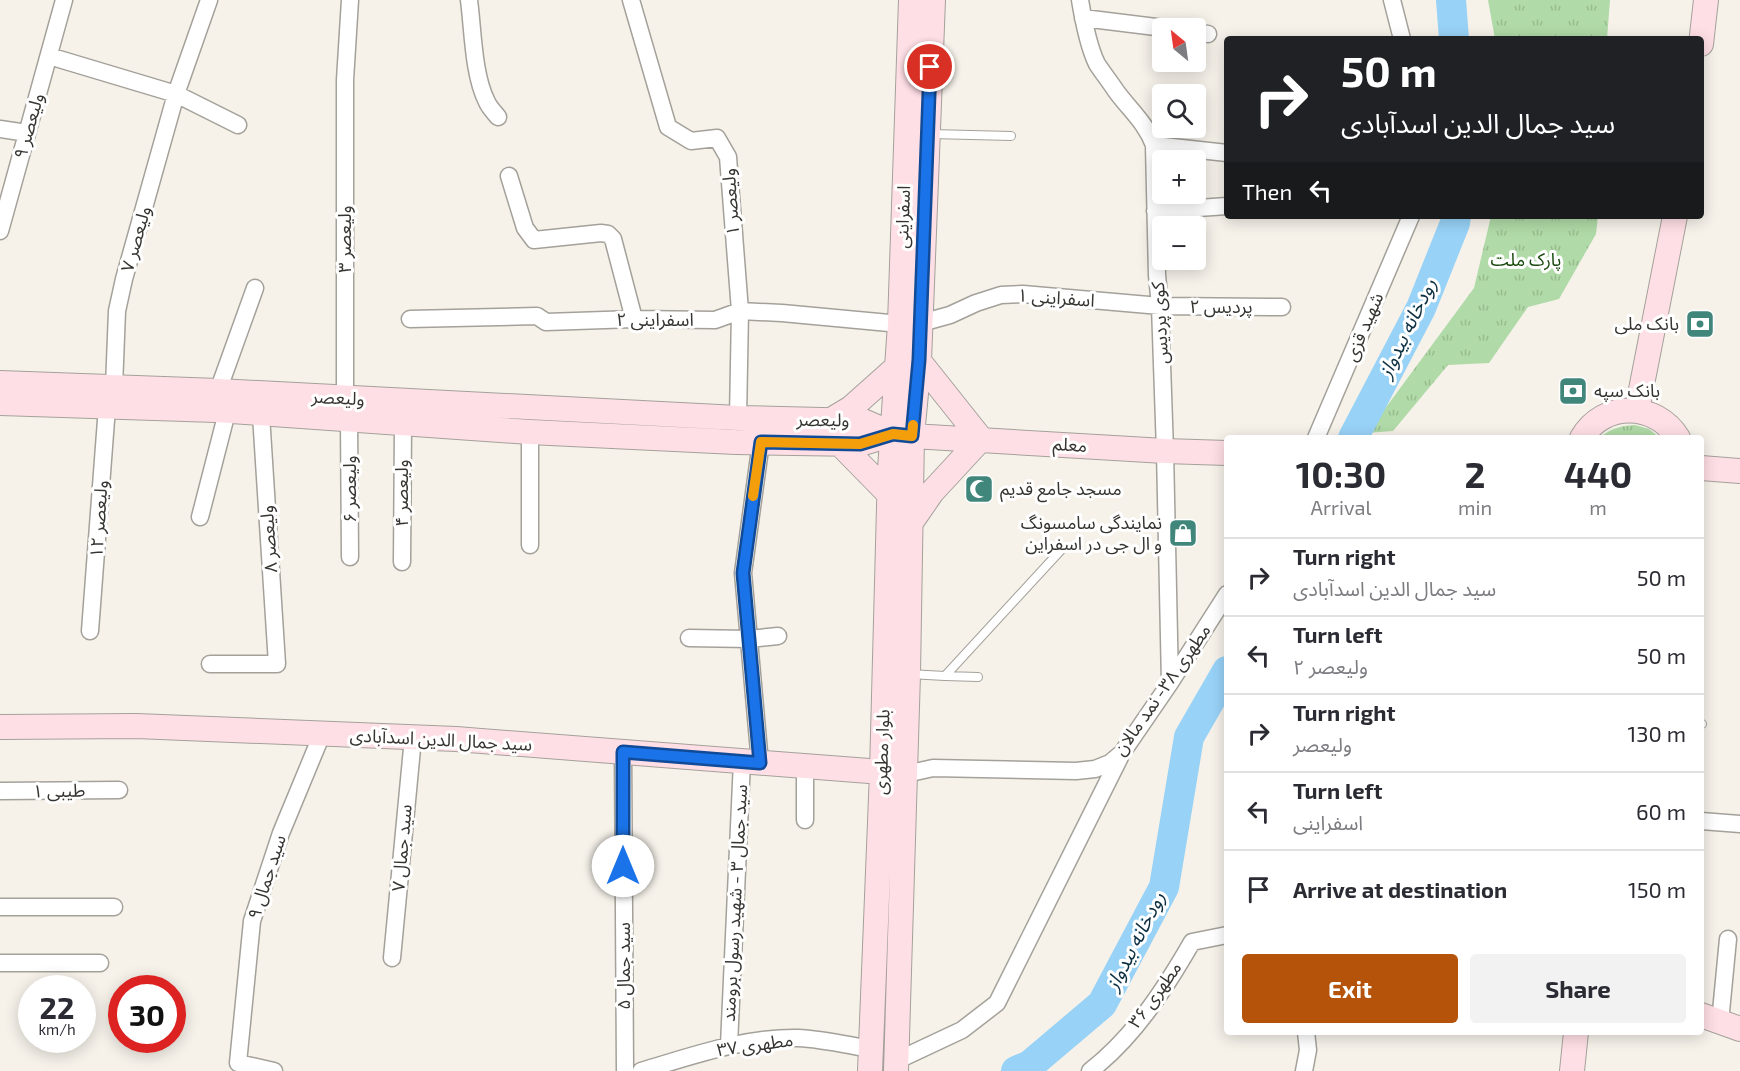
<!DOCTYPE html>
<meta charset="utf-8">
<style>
body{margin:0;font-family:"Exo 2","Noto Sans Arabic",sans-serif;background:#f2f2f3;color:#2b2b33;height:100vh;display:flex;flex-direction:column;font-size:22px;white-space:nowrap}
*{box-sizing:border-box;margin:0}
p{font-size:20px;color:#7c7c81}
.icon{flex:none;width:33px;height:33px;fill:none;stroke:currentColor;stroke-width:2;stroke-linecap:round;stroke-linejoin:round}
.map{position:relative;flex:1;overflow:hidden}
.details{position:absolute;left:1224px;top:435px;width:480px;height:600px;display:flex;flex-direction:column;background:#fff;border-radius:6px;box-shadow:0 3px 15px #0003}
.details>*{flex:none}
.banner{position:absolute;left:1224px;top:36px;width:480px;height:183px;border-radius:6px;box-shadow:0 3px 15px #0003;background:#202124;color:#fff;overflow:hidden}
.needle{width:39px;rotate:331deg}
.fabs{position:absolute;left:1152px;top:18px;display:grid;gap:12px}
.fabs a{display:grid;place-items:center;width:54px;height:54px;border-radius:6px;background:#fff;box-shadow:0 3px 15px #0003;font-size:30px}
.speed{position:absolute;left:18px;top:975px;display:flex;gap:12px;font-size:30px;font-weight:700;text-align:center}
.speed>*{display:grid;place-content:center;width:78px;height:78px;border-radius:50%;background:#fff;box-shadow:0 3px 15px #0003;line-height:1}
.speed small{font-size:15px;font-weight:400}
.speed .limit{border:9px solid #d22;background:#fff;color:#111}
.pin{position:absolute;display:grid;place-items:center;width:51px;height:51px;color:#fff;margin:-26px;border:3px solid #fff;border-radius:50%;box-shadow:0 2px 6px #0007}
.me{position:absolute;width:66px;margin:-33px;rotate:0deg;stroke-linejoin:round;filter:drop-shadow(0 0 4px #0008)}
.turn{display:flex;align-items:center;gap:21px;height:126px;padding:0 18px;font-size:27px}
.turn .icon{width:78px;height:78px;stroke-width:2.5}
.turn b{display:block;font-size:42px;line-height:51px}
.then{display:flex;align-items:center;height:57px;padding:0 18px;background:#0003;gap:12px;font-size:22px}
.eta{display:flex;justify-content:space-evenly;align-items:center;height:102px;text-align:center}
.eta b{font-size:36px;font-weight:700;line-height:42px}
.action{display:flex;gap:12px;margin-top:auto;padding:12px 18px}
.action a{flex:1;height:69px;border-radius:6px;background:#b45309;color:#fff;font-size:24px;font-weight:700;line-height:69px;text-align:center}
.action a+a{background:#f2f2f3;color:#2b2b33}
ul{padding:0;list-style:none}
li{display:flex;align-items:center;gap:18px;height:78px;padding:0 18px;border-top:2px solid #e1e1e2}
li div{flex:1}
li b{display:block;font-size:22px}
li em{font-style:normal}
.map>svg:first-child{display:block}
.grass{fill:url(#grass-tufts)}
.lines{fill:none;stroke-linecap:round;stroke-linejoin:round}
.river{stroke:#98d2f7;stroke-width:30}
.lane-casing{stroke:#a4a19a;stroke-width:10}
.street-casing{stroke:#a4a19a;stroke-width:19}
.secondary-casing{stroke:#a4a19a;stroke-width:26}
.lane{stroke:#fff;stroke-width:8}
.street{stroke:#fff;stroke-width:16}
.secondary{stroke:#ffdfe6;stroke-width:24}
.route-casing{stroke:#114b97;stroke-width:15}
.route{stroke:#1a73e8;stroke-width:10}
.slow{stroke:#f59e0b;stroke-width:10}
.labels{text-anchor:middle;stroke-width:6;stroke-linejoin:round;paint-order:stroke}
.street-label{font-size:18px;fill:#353431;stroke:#fff}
.park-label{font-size:18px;fill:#19490d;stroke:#fff}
.poi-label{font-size:18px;fill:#353431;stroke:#fff;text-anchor:end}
.water-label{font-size:20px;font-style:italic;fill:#0e3043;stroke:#fff}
</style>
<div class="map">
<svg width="1740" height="1071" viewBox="0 0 1740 1071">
<defs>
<pattern id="grass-tufts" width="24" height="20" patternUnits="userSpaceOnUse" patternTransform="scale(1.5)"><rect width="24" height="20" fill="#b0daa7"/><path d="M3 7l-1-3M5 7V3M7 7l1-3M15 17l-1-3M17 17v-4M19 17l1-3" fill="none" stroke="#98bc90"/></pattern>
</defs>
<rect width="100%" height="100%" fill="#f6f2ea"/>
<path class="grass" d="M 1488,0 L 1610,0 L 1607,39 L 1495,39 Z
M 1491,216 L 1598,216 L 1596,234 L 1559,299 L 1528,307 L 1489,363 L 1448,365 L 1393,431 L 1367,433 L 1474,288 Z
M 1635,425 L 1649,429 L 1660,438 L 1600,438 C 1610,428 1621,426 1635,425 Z"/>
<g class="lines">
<path class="river" d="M 1451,0 L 1454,39
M 1353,438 L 1421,308 L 1455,223 L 1456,216
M 1016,1071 L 1030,1065 L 1102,1004 L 1164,887 L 1189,737 L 1227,671"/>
<g class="lane-casing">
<path id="lane" d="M 931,134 L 1011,136
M 909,674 L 945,676 L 1061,550
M 945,676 L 978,677
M 1701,724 L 1702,724"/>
</g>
<g class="street-casing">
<path id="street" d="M 469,0 C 473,30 473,75 487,102 C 489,107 494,112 498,117
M 631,0 L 668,127 L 691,141 L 717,138 L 728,157 L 740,311 L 738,418
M 1080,0 C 1083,18 1089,48 1097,64 C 1103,73 1110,82 1116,91 C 1129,109 1146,123 1154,145 L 1157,275 L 1160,306 L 1165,451 L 1170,683
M 1392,0 L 1402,39
M 1083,18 L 1164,28
M 1196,32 L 1208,34
M 49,56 L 176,94 L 238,125
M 0,129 L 27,133
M 1154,145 L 1227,153
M 509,176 L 525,228 L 534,240 L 601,233 L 608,234 L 613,239 L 634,319
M 1155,211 L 1227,206
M 0,231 L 64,0
M 410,319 L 537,316 L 546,322 L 634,319 L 715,320 L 740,311 L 782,313 L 900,324
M 921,323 L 950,315 L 976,303 L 1001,295 L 1023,294 L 1160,306 L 1282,307
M 114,387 L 117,311 L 124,279 L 176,94 L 209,0
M 218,391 L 255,288
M 345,399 L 345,80 L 350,0
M 349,420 L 350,557
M 1316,438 L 1411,216
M 200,517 L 227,412
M 530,545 L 530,432
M 402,562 L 403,424
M 90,631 L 107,407
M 689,638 L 749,639 L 778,636
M 210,664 L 277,664 L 261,415
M 623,752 L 625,1071
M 760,763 L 743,573 L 761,442
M 906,774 L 933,768 L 1076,771 L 1095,769 L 1110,763 L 1122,753 L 1170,683 L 1227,594
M 0,791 L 119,790
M 805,820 L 805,766
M 1701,821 L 1740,824
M 0,907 L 114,907
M 392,958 L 413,738
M 0,963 L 100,963
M 1720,1022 L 1728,939
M 729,1045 L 742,761
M 896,1061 L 962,1030 L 997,1003 L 1120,757
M 274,1071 L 238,1063 L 252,921 L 281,833 L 322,734
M 641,1071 C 692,1056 744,1037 798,1038 C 822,1039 847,1045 871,1049
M 1090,1071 C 1133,1038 1165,989 1192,942 L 1227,935
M 1304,1071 L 1308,1050 L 1306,1032"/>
</g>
<g class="secondary-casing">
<path id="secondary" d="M 1701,44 L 1706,0
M 919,361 L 981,439
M 0,383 L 218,391 L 738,418 L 863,421 L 893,434 L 912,436 L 1165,451 L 1227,453
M 0,403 L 216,410 L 530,432 L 736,442 L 860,444 L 893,434
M 1637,410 L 1675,216
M 831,420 L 851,408 L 897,367
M 1582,438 C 1603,401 1656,402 1678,438
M 840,444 L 890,495
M 1701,468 L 1740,471
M 912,521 L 932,492 L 981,439
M 0,727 L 136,726 L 456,739 L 882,772
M 1701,1015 L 1740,1029
M 870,1071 L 882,772 L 890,469 L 900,324 L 911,0
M 896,1071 L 908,674 L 912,436 L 919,361 L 933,0
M 1572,1071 L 1576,1032"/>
</g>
<use href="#lane" class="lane"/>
<use href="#street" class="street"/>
<use href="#secondary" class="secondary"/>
</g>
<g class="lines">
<g class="route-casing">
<path id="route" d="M 623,866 L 623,752 L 760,763 L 743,573 L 761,442 L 860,444 L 893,434 L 912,436 L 919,360 L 930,67"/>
</g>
<use href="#route" class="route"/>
<path class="slow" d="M 753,496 L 761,442 L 860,444 L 893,434 L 912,436 L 913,425"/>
</g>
<defs>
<g id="bank-square" transform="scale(1.5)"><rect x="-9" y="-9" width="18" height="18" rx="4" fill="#41867b" stroke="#fff"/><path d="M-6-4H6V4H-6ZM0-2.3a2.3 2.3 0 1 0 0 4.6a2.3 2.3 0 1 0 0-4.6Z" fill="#fff"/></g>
<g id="mosque-square" transform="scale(1.5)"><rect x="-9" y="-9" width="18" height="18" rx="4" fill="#41867b" stroke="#fff"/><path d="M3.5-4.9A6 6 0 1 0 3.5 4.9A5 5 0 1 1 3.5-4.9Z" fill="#fff"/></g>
<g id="shop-square" transform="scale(1.5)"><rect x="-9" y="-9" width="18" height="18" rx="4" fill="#41867b" stroke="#fff"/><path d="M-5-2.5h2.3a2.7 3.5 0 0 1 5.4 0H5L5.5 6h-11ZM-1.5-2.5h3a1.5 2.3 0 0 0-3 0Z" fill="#fff"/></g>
</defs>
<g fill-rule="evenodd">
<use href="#bank-square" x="1700" y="324"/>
<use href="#bank-square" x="1573" y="391"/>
<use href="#mosque-square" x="979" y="489"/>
<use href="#shop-square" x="1183" y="533"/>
</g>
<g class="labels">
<g class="street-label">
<text transform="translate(29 126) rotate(-74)" y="6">ولیعصر ۹</text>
<text transform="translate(731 202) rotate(-94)" y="6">ولیعصر ۱</text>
<text transform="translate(903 217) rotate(-88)" y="6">اسفراینی</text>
<text transform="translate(136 239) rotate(-74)" y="6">ولیعصر ۷</text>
<text transform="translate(345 239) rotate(-90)" y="6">ولیعصر ۳</text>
<text transform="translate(1056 298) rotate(4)" y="6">اسفراینی ۱</text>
<text x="1221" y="313">پردیس ۲</text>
<text x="655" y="326">اسفراینی ۲</text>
<text transform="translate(1160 323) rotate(-93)" y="6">کوی پردیس</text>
<text transform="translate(1364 327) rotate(-67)" y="6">شهید قزی</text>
<text transform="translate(338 398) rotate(3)" y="6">ولیعصر</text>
<text transform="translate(823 420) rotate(1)" y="6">ولیعصر</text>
<text transform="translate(1070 445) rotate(4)" y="6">معلم</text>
<text transform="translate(350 489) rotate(-90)" y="6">ولیعصر ۶</text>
<text transform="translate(402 493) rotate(-90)" y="6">ولیعصر ۴</text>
<text transform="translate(99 519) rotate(-86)" y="6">ولیعصر ۱۲</text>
<text transform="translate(269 539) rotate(-94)" y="6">ولیعصر ۸</text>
<text transform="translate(1162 690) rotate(-55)" y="6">مطهری ۳۸- نمد مالان</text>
<text transform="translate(441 740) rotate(3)" y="6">سید جمال الدین اسدآبادی</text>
<text transform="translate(882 752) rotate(-88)" y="6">بلوار مطهری</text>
<text transform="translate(59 791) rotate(-1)" y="6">طیبی ۱</text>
<text transform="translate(402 848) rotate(-85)" y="6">سید جمال ۷</text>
<text transform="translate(267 877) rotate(-72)" y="6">سید جمال ۹</text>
<text transform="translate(735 903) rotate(-87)" y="6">سید جمال ۳ - شهید رسول برومند</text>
<text transform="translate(624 966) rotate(-90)" y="6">سید جمال ۵</text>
<text transform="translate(1155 995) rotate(-54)" y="6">مطهری ۳۶</text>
<text transform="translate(755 1045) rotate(-8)" y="6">مطهری ۳۷</text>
</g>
<g class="park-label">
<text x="1526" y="266">پارک ملت</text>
</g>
<g class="poi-label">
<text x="1679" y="330">بانک ملی</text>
<text x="1594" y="397" text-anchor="start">بانک سپه</text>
<text x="1000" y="495" text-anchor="start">مسجد جامع قدیم</text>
<text x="1162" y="529">نمایندگی سامسونگ<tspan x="1162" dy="21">و ال جی در اسفراین</tspan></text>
</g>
<g class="water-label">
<text transform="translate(1407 328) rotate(-64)" y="7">رودخانه بیدواز</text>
<text transform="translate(1135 941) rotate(-63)" y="7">رودخانه بیدواز</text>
</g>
</g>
</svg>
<div class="fabs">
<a><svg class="needle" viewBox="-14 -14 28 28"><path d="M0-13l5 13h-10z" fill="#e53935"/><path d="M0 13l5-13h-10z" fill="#7c7c81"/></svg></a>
<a><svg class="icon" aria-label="search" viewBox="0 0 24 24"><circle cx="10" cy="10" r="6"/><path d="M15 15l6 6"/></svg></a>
<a>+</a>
<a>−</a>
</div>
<div class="speed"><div>22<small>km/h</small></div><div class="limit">30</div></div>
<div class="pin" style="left:930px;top:67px;background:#d93025"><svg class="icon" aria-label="arrive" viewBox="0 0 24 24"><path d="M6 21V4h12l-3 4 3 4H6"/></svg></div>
<svg class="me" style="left:623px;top:866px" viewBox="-20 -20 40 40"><circle r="19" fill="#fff"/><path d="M0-13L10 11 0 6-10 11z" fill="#1a73e8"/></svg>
<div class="banner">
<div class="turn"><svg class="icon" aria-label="right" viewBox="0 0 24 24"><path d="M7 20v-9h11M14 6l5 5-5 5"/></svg><div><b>50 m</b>سید جمال الدین اسدآبادی</div></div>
<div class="then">Then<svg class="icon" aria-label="left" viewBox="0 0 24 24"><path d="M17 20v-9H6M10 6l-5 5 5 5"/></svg></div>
</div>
<section class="details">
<div class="eta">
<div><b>10:30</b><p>Arrival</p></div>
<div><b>2</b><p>min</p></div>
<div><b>440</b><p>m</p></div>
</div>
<ul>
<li><svg class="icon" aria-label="right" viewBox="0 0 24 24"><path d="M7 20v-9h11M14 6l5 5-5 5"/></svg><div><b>Turn right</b><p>سید جمال الدین اسدآبادی</p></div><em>50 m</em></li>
<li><svg class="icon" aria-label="left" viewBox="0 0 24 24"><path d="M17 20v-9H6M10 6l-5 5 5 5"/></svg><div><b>Turn left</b><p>ولیعصر ۲</p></div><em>50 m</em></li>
<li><svg class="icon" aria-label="right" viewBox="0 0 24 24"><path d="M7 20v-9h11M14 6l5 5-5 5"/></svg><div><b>Turn right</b><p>ولیعصر</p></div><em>130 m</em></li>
<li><svg class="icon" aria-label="left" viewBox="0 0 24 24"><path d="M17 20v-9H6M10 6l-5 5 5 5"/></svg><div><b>Turn left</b><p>اسفراینی</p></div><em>60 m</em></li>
<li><svg class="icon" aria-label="arrive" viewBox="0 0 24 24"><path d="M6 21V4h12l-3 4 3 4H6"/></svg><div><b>Arrive at destination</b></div><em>150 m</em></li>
</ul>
<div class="action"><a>Exit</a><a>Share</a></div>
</section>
</div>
